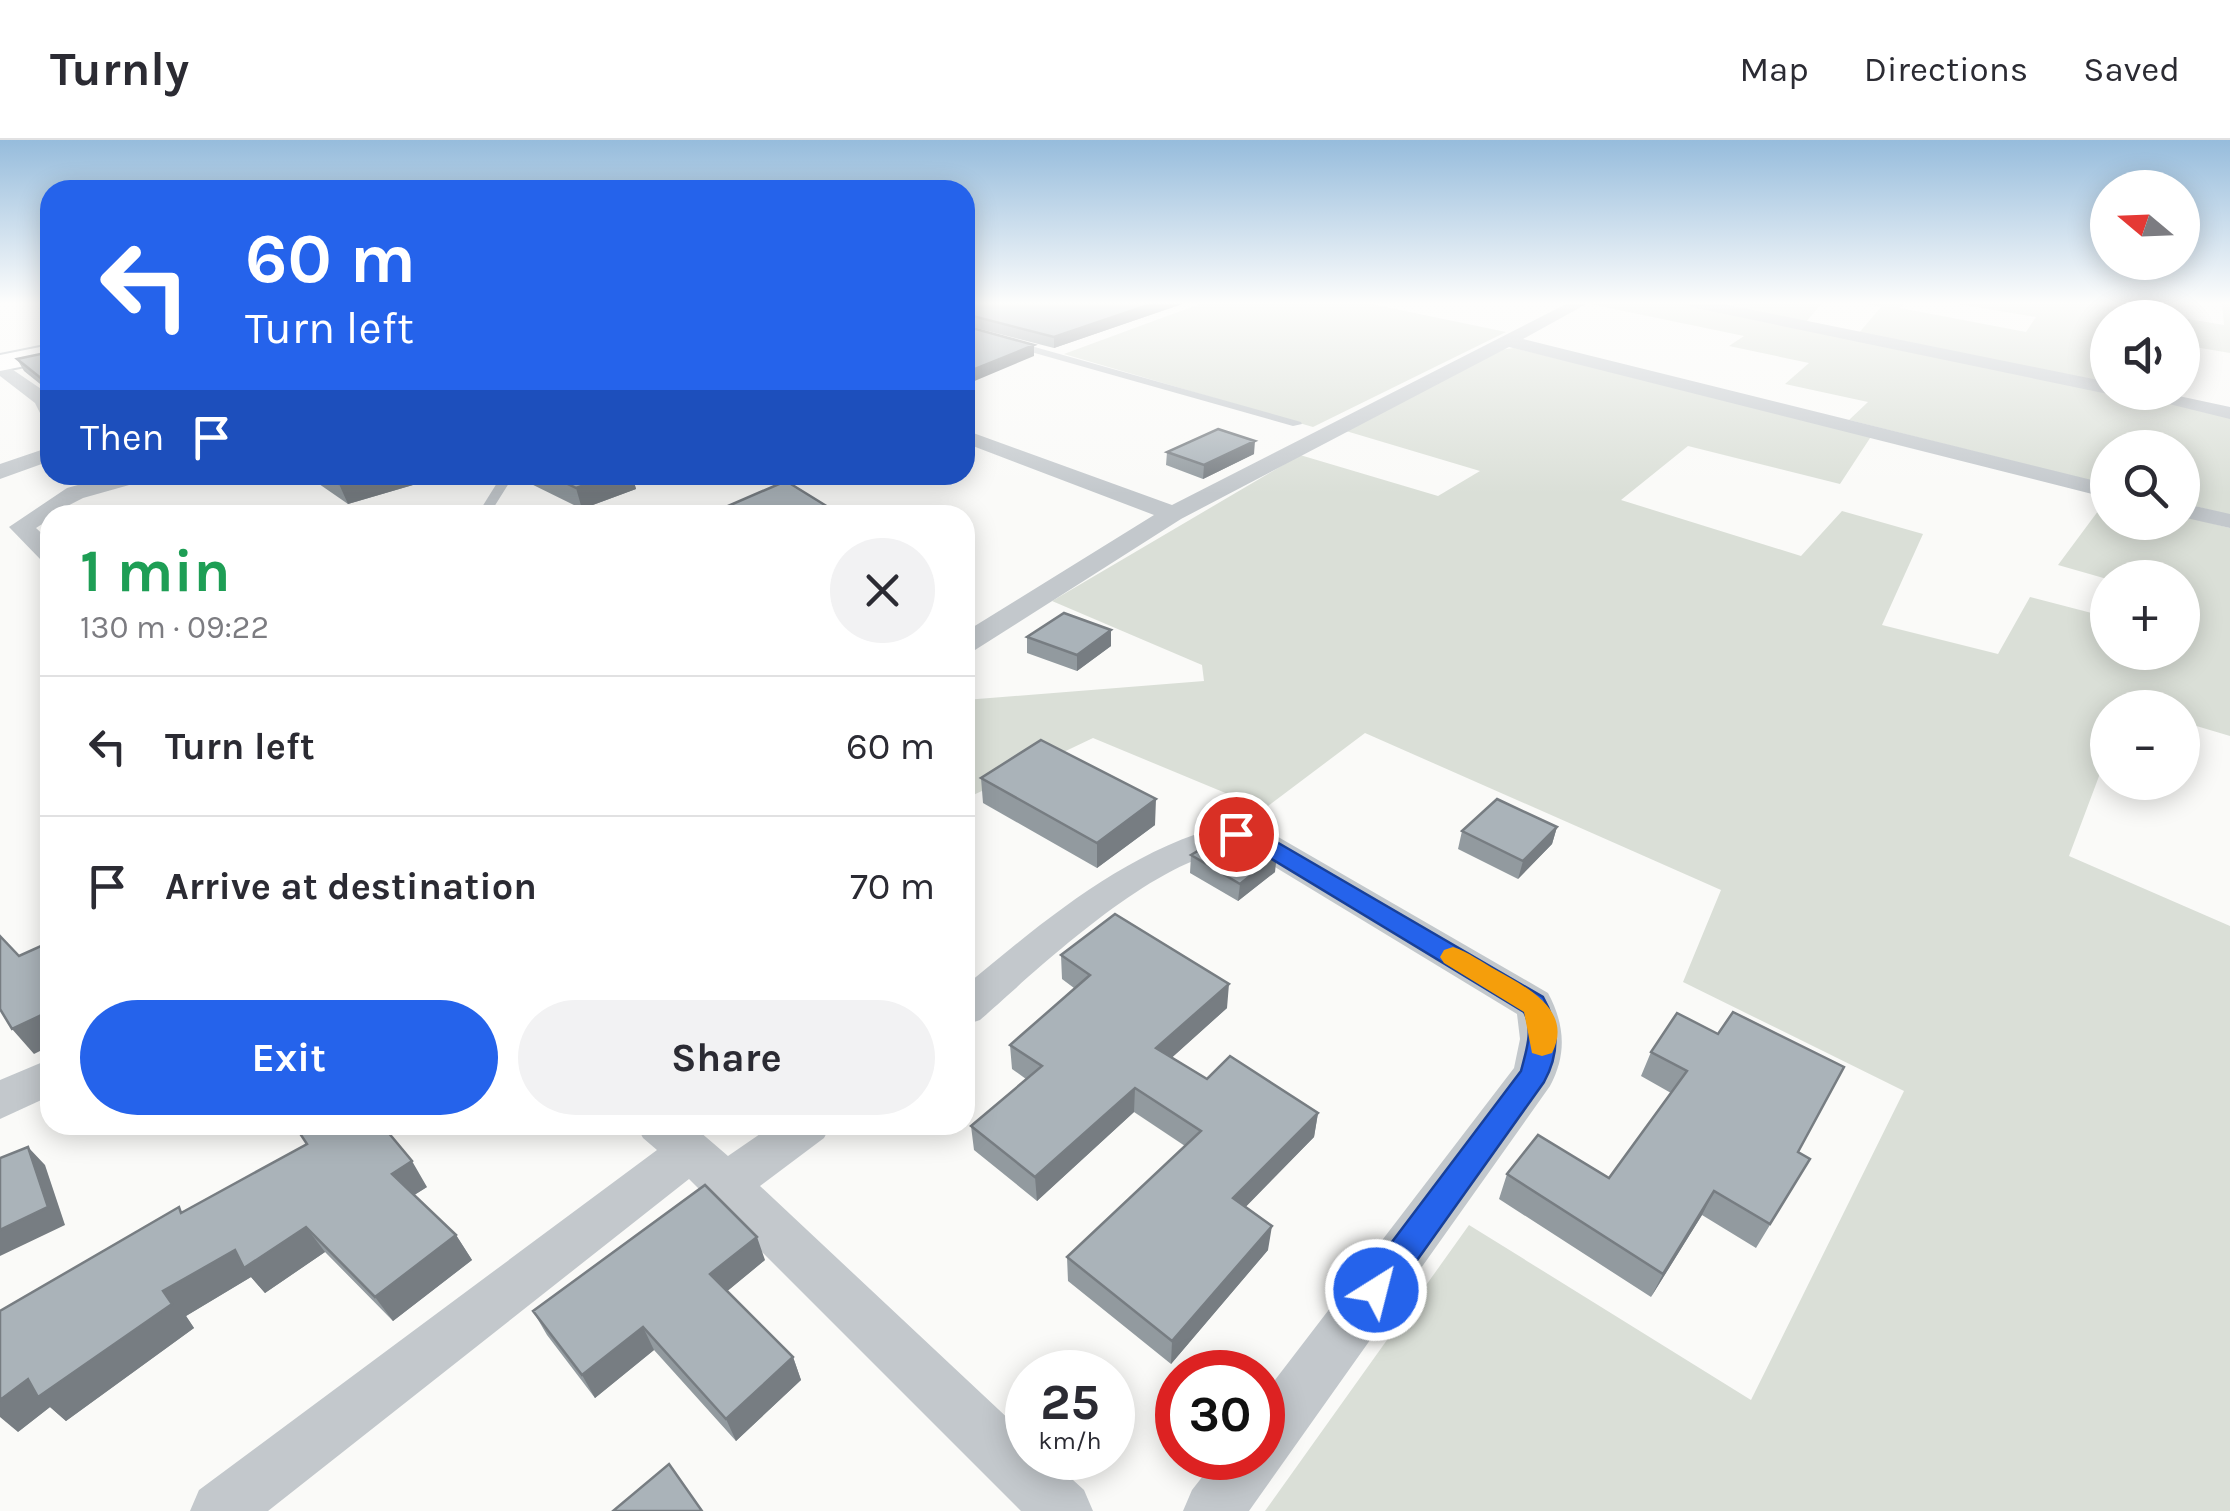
<!DOCTYPE html>
<meta charset="utf-8">
<style>
body{margin:0;font-family:Karla,sans-serif;background:#f2f2f3;color:#2b2b33;height:100vh;display:flex;flex-direction:column;font-size:38px;white-space:nowrap}
*{box-sizing:border-box;margin:0}
p{font-size:32px;color:#7c7c81}
.icon{flex:none;width:55px;height:55px;fill:none;stroke:currentColor;stroke-width:2;stroke-linecap:round;stroke-linejoin:round}
.map{position:relative;flex:1;overflow:hidden}
.panel{position:absolute;left:40px;top:365px;width:935px;height:630px;display:flex;flex-direction:column;background:#fff;border-radius:30px;box-shadow:0 5px 25px #0003}
.panel>*{flex:none}
.banner{position:absolute;left:40px;top:40px;width:935px;height:305px;border-radius:30px;box-shadow:0 5px 25px #0003;background:#2563eb;color:#fff;overflow:hidden}
.needle{width:65px;rotate:289deg}
.fabs{position:absolute;left:2090px;top:30px;display:grid;gap:20px}
.fabs a{display:grid;place-items:center;width:110px;height:110px;border-radius:50%;background:#fff;box-shadow:0 5px 25px #0003;font-size:50px}
.speed{position:absolute;left:1005px;top:1210px;display:flex;gap:20px;font-size:50px;font-weight:700;text-align:center}
.speed>*{display:grid;place-content:center;width:130px;height:130px;border-radius:50%;background:#fff;box-shadow:0 5px 25px #0003;line-height:1}
.speed small{font-size:25px;font-weight:400}
.speed .limit{border:15px solid #d22;background:#fff;color:#111}
.pin{position:absolute;display:grid;place-items:center;width:85px;height:85px;color:#fff;margin:-42px;border:5px solid #fff;border-radius:50%;box-shadow:0 2px 10px #0007}
.me{position:absolute;width:110px;margin:-55px;rotate:36deg;stroke-linejoin:round;filter:drop-shadow(0 0 8px #0008)}
.turn{display:flex;align-items:center;gap:35px;height:210px;padding:0 40px;font-size:45px}
.turn .icon{width:130px;height:130px;stroke-width:2.5}
.turn b{display:block;font-size:70px;line-height:85px}
.then{display:flex;align-items:center;height:95px;padding:0 40px;background:#0003;gap:20px;font-size:38px}
.round{display:grid;place-items:center;flex:none;width:105px;height:105px;border-radius:52px;background:#f2f2f3}
.head{display:flex;align-items:center;justify-content:space-between;height:170px;padding:0 40px}
h1{font-size:60px;font-weight:700;line-height:75px;color:#1e9e55}
.primary-button{display:flex;gap:20px;margin-top:auto;padding:20px 40px}
.primary-button a{flex:1;height:115px;border-radius:60px;background:#2563eb;color:#fff;font-size:40px;font-weight:700;line-height:115px;text-align:center}
.primary-button a+a{background:#f2f2f3;color:#2b2b33}
ul{padding:0;list-style:none}
li{display:flex;align-items:center;gap:30px;height:140px;padding:0 40px;border-top:2px solid #e1e1e2}
li div{flex:1}
li b{display:block;font-size:38px}
li em{font-style:normal}
header{display:flex;align-items:center;gap:60px;box-sizing:border-box;height:140px;padding:0 50px;background:#fff;border-bottom:2px solid #e1e1e2}
header strong{font-size:48px}
nav{display:flex;gap:55px;margin-inline-start:auto;font-size:35px}
.map>svg:first-child{display:block}
.green{fill:#dadfd7}
.lines{fill:none;stroke-linecap:round;stroke-linejoin:round}
.secondary-casing{stroke:#b3babf;stroke-width:4}
.service{fill:#c3c8cc;fill-rule:evenodd}
.minor{fill:#c3c8cc;fill-rule:evenodd}
.secondary{fill:#fff;fill-rule:evenodd}
.wall{fill:#929a9f}
.shaded-wall{fill:#777d82}
.building{fill:#aab3b9;stroke:#777d82;stroke-width:2.5}
.route{fill:#2563eb;stroke:#184099;stroke-width:2.5}
.slow{fill:#f59e0b}
</style>
<header>
<strong>Turnly</strong>
<nav><a>Map</a><a>Directions</a><a>Saved</a></nav>
</header>
<div class="map">
<svg width="2230" height="1371" viewBox="0 0 2230 1371">
<rect width="100%" height="100%" fill="#fafaf8"/>
<path class="green" d="M 1205,162 L 1362,162 L 1506,192 L 1313,287 L 1064,214 Z
M 1682,162 L 2230,276 L 2230,375 L 2183,363 L 2182,308 L 2108,308 L 2107,345 L 1849,280 L 1868,262 L 1785,244 L 1809,223 L 1729,206 L 1744,196 L 1585,163 Z
M 1740,162 L 1823,162 L 1806,182 L 1728,167 Z
M 1855,162 L 1907,162 L 1900,168 L 2026,192 L 2036,177 L 1946,162 L 2084,162 L 2178,177 L 2108,178 L 2107,244 L 1858,194 L 1881,167 Z
M 2208,162 L 2230,162 L 2230,213 L 2183,205 L 2183,178 L 2224,185 L 2222,164 Z
M 1514,208 L 1872,295 L 1840,344 L 1688,306 L 1621,360 L 1801,416 L 1842,371 L 1923,394 L 1882,485 L 1998,514 L 2030,457 L 2107,477 L 2108,512 L 2182,512 L 2182,438 L 2107,439 L 2058,425 L 2107,359 L 2108,382 L 2182,382 L 2183,376 L 2230,388 L 2230,596 L 2183,582 L 2182,568 L 2108,568 L 2107,615 L 2069,716 L 2230,786 L 2230,1371 L 1265,1371 L 1469,1085 L 1751,1260 L 1904,951 L 1683,842 L 1721,750 L 1365,593 L 1264,669 L 1093,598 L 965,659 L 965,560 L 1204,541 L 1202,525 L 1052,461 L 1300,315 L 1438,356 L 1480,331 L 1346,291 L 1493,211 Z"/>
<g class="lines">
<g class="secondary-casing">
<path id="secondary" d="M 50,205 L 50,221 L 0,231 L 0,215 Z"/>
</g>
<path class="service" d="M 1013,201 L 1301,282 L 1302,284 L 1293,286 L 1010,206 Z
M 502,335 L 514,335 L 489,375 L 477,375 Z"/>
<path class="minor" d="M 1570,162 L 1590,162 L 1523,199 L 2108,344 L 2108,358 L 1509,207 L 1181,379 L 975,510 L 965,513 L 965,492 L 1154,375 L 965,303 L 965,290 L 1172,365 Z
M 1683,162 L 1714,162 L 2108,242 L 2108,252 L 2113,252 L 2108,254 L 1691,167 Z
M 0,221 L 50,255 L 50,281 L 43,279 L 35,263 L 0,236 Z
M 2120,252 L 2160,252 L 2230,267 L 2230,279 Z
M 50,307 L 50,321 L 0,339 L 0,324 Z
M 114,335 L 150,335 L 147,340 L 83,358 L 50,375 L 50,379 L 36,388 L 50,401 L 50,423 L 41,420 L 9,387 L 67,348 Z
M 2182,363 L 2230,374 L 2230,388 L 2182,377 Z
M 1225,685 L 1268,691 L 1548,853 C 1565,885 1567,914 1550,946 L 1249,1371 L 1183,1371 L 1192,1350 L 1217,1318 L 1262,1318 L 1262,1257 L 1514,928 L 1520,899 L 1517,874 L 1247,710 C 1169,703 1037,830 980,880 L 965,885 L 965,846 C 1044,781 1124,712 1225,685 Z
M 50,919 L 50,956 L 0,979 L 0,940 Z
M 636,985 L 692,985 L 728,1016 L 773,985 L 831,985 L 824,998 L 760,1046 L 1028,1297 L 1028,1318 L 1049,1318 L 1084,1350 L 1093,1371 L 1021,1371 L 689,1039 L 268,1371 L 190,1371 L 199,1350 L 657,1010 L 643,998 Z"/>
<use href="#secondary" class="secondary"/>
</g>
<path class="wall" d="M 965,162 L 1188,162 L 1054,208 L 965,185 Z
M 50,212 L 50,252 L 24,231 L 17,219 Z
M 1167,312 L 1254,314 L 1203,339 L 1166,325 Z
M 306,335 L 428,335 L 430,340 L 348,364 Z
M 517,335 L 632,335 L 636,349 L 582,369 L 517,337 Z
M 728,366 L 829,375 L 730,375 Z
M 1111,490 L 1111,506 L 1077,531 L 1027,513 L 1027,497 Z
M 981,638 L 1155,685 L 1097,728 L 983,663 Z
M 1557,687 L 1552,704 L 1518,739 L 1458,709 L 1462,691 Z
M 1191,715 L 1275,732 L 1238,761 L 1190,733 Z
M 1061,815 L 1227,868 L 1172,917 L 1207,939 L 1318,973 L 1314,997 L 1245,1067 L 1268,1110 L 1171,1224 L 1068,1141 L 1067,1117 L 1185,1006 L 1134,972 L 1037,1061 L 974,1010 L 971,986 L 1026,939 L 1012,929 L 1010,905 L 1074,848 L 1062,839 Z
M 1677,873 L 1798,1012 L 1810,1019 L 1756,1108 L 1702,1075 L 1651,1157 L 1499,1059 L 1507,1034 L 1609,1038 L 1671,953 L 1641,936 L 1651,912 Z
M 427,1047 L 414,1055 L 456,1095 L 472,1120 L 393,1181 L 325,1112 L 265,1153 L 251,1137 L 186,1176 L 194,1188 L 66,1281 L 50,1267 L 18,1292 L 183,1072 Z
M 765,1120 L 727,1151 L 793,1217 L 801,1240 L 736,1301 L 654,1210 L 595,1258 L 547,1195 L 533,1171 Z"/>
<path class="shaded-wall" d="M 1157,162 L 1188,162 L 1054,208 L 1054,197 Z
M 1034,205 L 1034,216 L 965,245 L 965,233 Z
M 1255,301 L 1254,314 L 1203,339 L 1204,325 Z
M 371,335 L 428,335 L 430,340 L 348,364 L 339,344 Z
M 613,335 L 632,335 L 636,349 L 582,369 L 576,348 Z
M 828,367 L 829,375 L 808,375 Z
M 1111,490 L 1111,506 L 1077,531 L 1077,515 Z
M 1156,659 L 1155,685 L 1097,728 L 1097,703 Z
M 1557,687 L 1552,704 L 1518,739 L 1523,721 Z
M 1277,714 L 1275,732 L 1238,761 L 1240,744 Z
M 1229,844 L 1227,868 L 1156,932 L 1156,908 Z
M 50,871 L 50,906 L 34,914 L 12,889 Z
M 1135,948 L 1134,972 L 1037,1061 L 1035,1037 Z
M 1318,973 L 1314,997 L 1231,1082 L 1233,1058 Z
M 28,1007 L 45,1025 L 65,1085 L 0,1116 L 0,1090 Z
M 412,1021 L 427,1047 L 408,1059 L 392,1034 Z
M 1714,1051 L 1702,1075 L 1651,1157 L 1663,1134 Z
M 1272,1086 L 1268,1110 L 1171,1224 L 1172,1201 Z
M 306,1087 L 325,1112 L 265,1153 L 251,1137 L 186,1176 L 194,1188 L 66,1281 L 50,1267 L 18,1292 L 0,1277 L 0,1260 L 28,1239 L 163,1151 L 235,1110 Z
M 456,1095 L 472,1120 L 393,1181 L 375,1157 Z
M 757,1097 L 765,1120 L 719,1158 L 710,1134 Z
M 643,1187 L 654,1210 L 595,1258 L 582,1235 Z
M 793,1217 L 801,1240 L 736,1301 L 726,1279 Z"/>
<path class="building" d="M 965,162 L 1157,162 L 1054,197 L 965,174 Z
M 965,186 L 1034,205 L 965,233 Z
M 50,212 L 50,242 L 47,243 L 17,219 Z
M 1218,289 L 1255,301 L 1204,325 L 1167,312 Z
M 326,335 L 371,335 L 339,344 Z
M 549,335 L 613,335 L 576,348 Z
M 786,341 L 828,367 L 808,375 L 743,375 L 728,366 Z
M 1064,473 L 1111,490 L 1077,515 L 1027,497 Z
M 1041,600 L 1156,659 L 1097,703 L 981,638 Z
M 1497,659 L 1557,687 L 1523,721 L 1462,691 Z
M 1248,696 L 1277,714 L 1240,744 L 1191,715 L 1218,699 Z
M 1115,774 L 1229,844 L 1156,908 L 1207,939 L 1230,916 L 1318,973 L 1233,1058 L 1272,1086 L 1172,1201 L 1067,1117 L 1201,991 L 1135,948 L 1035,1037 L 971,986 L 1042,926 L 1010,905 L 1090,835 L 1061,815 Z
M 0,796 L 19,816 L 50,802 L 50,871 L 12,889 L 0,869 Z
M 1733,872 L 1844,927 L 1798,1012 L 1810,1019 L 1770,1084 L 1714,1051 L 1663,1134 L 1507,1034 L 1538,995 L 1609,1038 L 1687,931 L 1651,912 L 1677,873 L 1718,894 Z
M 312,985 L 382,985 L 412,1021 L 392,1034 L 456,1095 L 375,1157 L 306,1087 L 244,1128 L 235,1110 L 163,1151 L 172,1164 L 38,1257 L 28,1239 L 0,1260 L 0,1171 L 179,1067 L 181,1073 L 307,1004 L 299,992 Z
M 28,1007 L 48,1067 L 0,1090 L 0,1018 Z
M 705,1045 L 757,1097 L 710,1134 L 793,1217 L 726,1279 L 643,1187 L 582,1235 L 533,1171 Z
M 669,1324 L 702,1371 L 613,1371 Z"/>
<linearGradient id="sky" x2="0" y2="1"><stop stop-color="#96bcdc"/><stop offset="0.46" stop-color="#fdfdfc"/><stop offset="1" stop-color="#fdfdfc" stop-opacity="0"/></linearGradient>
<rect width="2230" height="354" fill="url(#sky)"/>
<path class="route" d="M 1236,686 L 1263,694 L 1543,857 C 1559,885 1560,913 1544,942 L 1388,1161 L 1376,1166 L 1364,1161 L 1359,1150 L 1364,1139 L 1521,931 C 1526,911 1534,890 1524,872 L 1247,704 L 1227,699 L 1224,694 Z"/>
<path class="slow" d="M 1453,807 C 1468,812 1482,822 1496,830 C 1526,847 1574,870 1552,913 L 1542,916 L 1532,913 L 1524,872 L 1444,823 L 1440,817 L 1444,810 Z"/>
</svg>
<div class="fabs">
<a><svg class="needle" viewBox="-14 -14 28 28"><path d="M0-13l5 13h-10z" fill="#e53935"/><path d="M0 13l5-13h-10z" fill="#7c7c81"/></svg></a>
<a><svg class="icon" aria-label="sound" viewBox="0 0 24 24"><path d="M4 9h4l5-4v14l-5-4H4zM17 9q2 3 0 6"/></svg></a>
<a><svg class="icon" aria-label="search" viewBox="0 0 24 24"><circle cx="10" cy="10" r="6"/><path d="M15 15l6 6"/></svg></a>
<a>+</a>
<a>−</a>
</div>
<div class="speed"><div>25<small>km/h</small></div><div class="limit">30</div></div>
<div class="pin" style="left:1236px;top:694px;background:#d93025"><svg class="icon" aria-label="arrive" viewBox="0 0 24 24"><path d="M6 21V4h12l-3 4 3 4H6"/></svg></div>
<svg class="me" style="left:1376px;top:1150px" viewBox="-20 -20 40 40"><circle r="17" fill="#2563eb" stroke="#fff" stroke-width="3"/><path d="M0-11L8 9 0 5-8 9z" fill="#fff"/></svg>
<div class="banner">
<div class="turn"><svg class="icon" aria-label="left" viewBox="0 0 24 24"><path d="M17 20v-9H6M10 6l-5 5 5 5"/></svg><div><b>60 m</b>Turn left</div></div>
<div class="then">Then<svg class="icon" aria-label="arrive" viewBox="0 0 24 24"><path d="M6 21V4h12l-3 4 3 4H6"/></svg></div>
</div>
<section class="panel">
<div class="head"><div><h1>1 min</h1><p>130 m · 09:22</p></div><a class="round"><svg class="icon" aria-label="close" viewBox="0 0 24 24"><path d="M6 6l12 12M18 6L6 18"/></svg></a></div>
<ul>
<li><svg class="icon" aria-label="left" viewBox="0 0 24 24"><path d="M17 20v-9H6M10 6l-5 5 5 5"/></svg><div><b>Turn left</b></div><em>60 m</em></li>
<li><svg class="icon" aria-label="arrive" viewBox="0 0 24 24"><path d="M6 21V4h12l-3 4 3 4H6"/></svg><div><b>Arrive at destination</b></div><em>70 m</em></li>
</ul>
<div class="primary-button"><a>Exit</a><a>Share</a></div>
</section>
</div>
